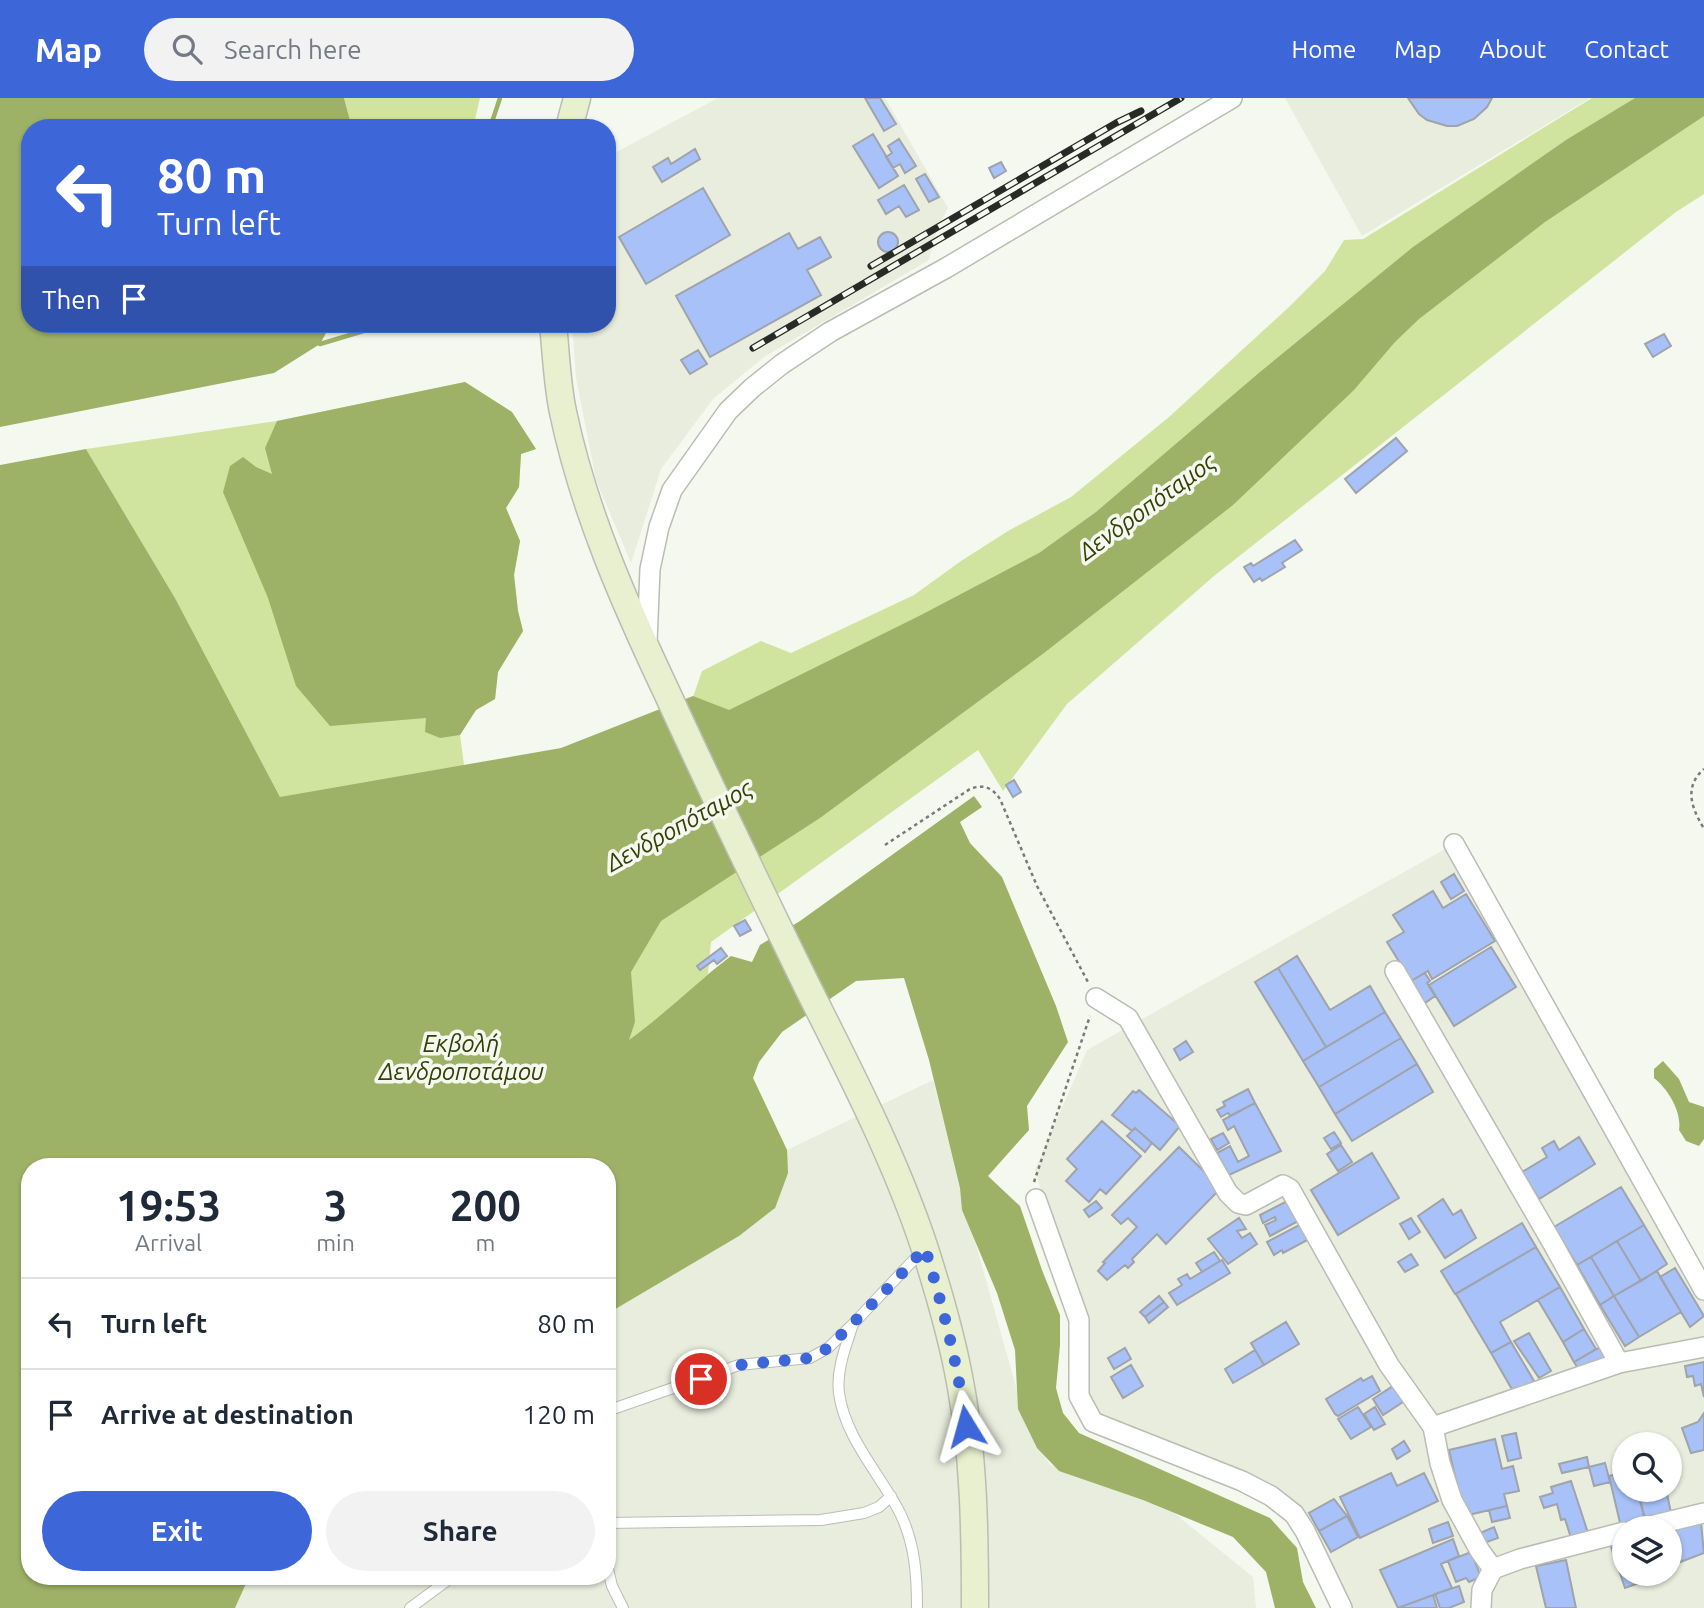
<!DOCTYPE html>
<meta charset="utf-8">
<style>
body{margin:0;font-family:Ubuntu,sans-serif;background:#f2f2f3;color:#1f2937;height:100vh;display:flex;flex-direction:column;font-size:26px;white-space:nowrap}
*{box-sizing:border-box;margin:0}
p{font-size:23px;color:#747a83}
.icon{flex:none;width:38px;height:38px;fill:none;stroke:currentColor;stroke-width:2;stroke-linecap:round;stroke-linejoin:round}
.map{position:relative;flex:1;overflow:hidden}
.side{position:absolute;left:21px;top:1060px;width:595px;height:427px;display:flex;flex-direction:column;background:#fff;border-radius:28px;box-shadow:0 2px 5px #0004}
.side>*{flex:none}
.top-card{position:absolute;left:21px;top:21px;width:595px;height:214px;border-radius:28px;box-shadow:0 2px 5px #0004;background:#3d66d8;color:#fff;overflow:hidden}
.fabs{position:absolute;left:1612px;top:1334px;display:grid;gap:14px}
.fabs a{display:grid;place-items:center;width:70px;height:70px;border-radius:50%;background:#fff;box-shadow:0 2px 5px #0004;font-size:35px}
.pin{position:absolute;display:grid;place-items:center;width:60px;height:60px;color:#fff;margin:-30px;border:4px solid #fff;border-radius:50%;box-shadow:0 2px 7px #0007}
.me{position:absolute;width:77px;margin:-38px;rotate:352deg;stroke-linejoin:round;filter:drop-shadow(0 0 5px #0008)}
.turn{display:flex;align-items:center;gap:24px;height:147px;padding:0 21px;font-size:32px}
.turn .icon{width:91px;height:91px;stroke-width:2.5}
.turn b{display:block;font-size:49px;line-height:60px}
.then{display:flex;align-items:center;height:66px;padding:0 21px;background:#0003;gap:14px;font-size:26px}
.eta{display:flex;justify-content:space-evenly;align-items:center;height:119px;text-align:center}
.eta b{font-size:42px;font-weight:700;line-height:49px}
.action{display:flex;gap:14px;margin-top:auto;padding:14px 21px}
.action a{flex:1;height:80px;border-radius:42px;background:#3d66d8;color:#fff;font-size:28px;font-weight:700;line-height:80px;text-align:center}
.action a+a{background:#f2f2f3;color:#1f2937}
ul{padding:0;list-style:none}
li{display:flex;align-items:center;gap:21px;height:91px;padding:0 21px;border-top:2px solid #e0e1e3}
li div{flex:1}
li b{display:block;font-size:26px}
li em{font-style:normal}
header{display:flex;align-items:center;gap:42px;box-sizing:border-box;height:98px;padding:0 35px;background:#3d66d8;color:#fff}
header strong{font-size:33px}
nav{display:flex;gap:38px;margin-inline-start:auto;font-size:24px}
.search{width:490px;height:63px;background:#f2f2f3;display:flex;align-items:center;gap:18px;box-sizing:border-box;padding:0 24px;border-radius:38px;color:#747a83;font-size:26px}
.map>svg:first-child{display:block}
.built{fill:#e8eddd;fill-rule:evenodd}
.green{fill:#d0e49f}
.water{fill:#9eb267}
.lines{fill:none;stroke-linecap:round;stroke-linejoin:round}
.stream{stroke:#9eb267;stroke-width:4.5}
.building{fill:#a8c1f8;stroke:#9fa3ab;stroke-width:2}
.lane-casing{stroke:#babdb4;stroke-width:12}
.street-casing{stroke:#babdb4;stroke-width:22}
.secondary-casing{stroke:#babdb4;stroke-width:29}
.path{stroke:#787a74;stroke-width:2.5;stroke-dasharray:3.5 3.5;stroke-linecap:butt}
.lane{stroke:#fff;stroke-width:10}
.street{stroke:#fff;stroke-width:19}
.secondary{stroke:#e8f0cf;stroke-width:26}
.rail-casing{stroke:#282a26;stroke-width:7}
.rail{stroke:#f5f8ef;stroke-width:4.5;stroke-dasharray:13;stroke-linecap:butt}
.route{stroke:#3d66d8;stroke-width:12;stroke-dasharray:0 21.6}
.labels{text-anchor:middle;stroke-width:7;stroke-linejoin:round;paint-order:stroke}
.water-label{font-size:24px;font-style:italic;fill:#344006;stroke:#f5f8ef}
</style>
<header>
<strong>Map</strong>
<div class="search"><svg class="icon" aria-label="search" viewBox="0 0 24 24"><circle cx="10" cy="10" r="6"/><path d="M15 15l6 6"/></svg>Search here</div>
<nav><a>Home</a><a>Map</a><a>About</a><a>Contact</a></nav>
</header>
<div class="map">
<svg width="1704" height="1510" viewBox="0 0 1704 1510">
<rect width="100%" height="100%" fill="#f5f8ef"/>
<path class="built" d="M 718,0 L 885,0 L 948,110 L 938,129 L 929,162 L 764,259 L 713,301 L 661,371 L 631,465 L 596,382 L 576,280 L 572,226 L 607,226 L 607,59 Z
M 1285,0 L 1590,0 L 1362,138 Z
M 1454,746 L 1704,1192 L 1704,1510 L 1344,1510 L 1304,1433 L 1260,1390 L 1120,1337 L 1094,1313 L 1081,1269 L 1063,1167 L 1035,1072 L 1087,952 ZM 1624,1346 L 1670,1346 L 1670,1391 L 1624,1391 ZM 1624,1430 L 1670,1430 L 1670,1475 L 1624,1475 Z
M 933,982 L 960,1090 L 1029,1335 L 1050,1367 L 1169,1411 L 1253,1479 L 1256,1510 L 235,1510 L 249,1479 L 607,1479 L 607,1216 L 739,1138 L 788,1075 L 787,1052 Z"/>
<path class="green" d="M 344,0 L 480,0 L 473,30 L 352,30 Z
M 1592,0 L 1704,0 L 1704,96 L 1676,114 L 1214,478 L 1067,606 L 1003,693 L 978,652 L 711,844 L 708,876 L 731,858 L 782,934 L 759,964 L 753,980 L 787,1052 L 788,1075 L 775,1111 L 607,1069 L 280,699 L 175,500 L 86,351 L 277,323 L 465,284 L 512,314 L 536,351 L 521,356 L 519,389 L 506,410 L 520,443 L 514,477 L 518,513 L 523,533 L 498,574 L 495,601 L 476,612 L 460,637 L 466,682 L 601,647 L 692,602 L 702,573 L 761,543 L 791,555 L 914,497 L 961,463 L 1008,433 L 1071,399 L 1169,319 L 1289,209 L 1325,173 L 1344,142 L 1363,141 Z"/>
<path class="water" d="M 0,0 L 344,0 L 352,30 L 30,30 L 30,226 L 331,226 L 320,246 L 274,275 L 0,329 Z
M 1635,0 L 1704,0 L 1704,18 L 1545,124 L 1419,221 L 1395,244 L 1354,292 L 1233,407 L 1044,555 L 820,720 L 661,823 L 631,874 L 635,924 L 629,942 C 665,916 696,885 731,858 L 752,864 L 760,847 L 800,823 L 974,698 L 982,709 L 960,724 L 970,745 L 1002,779 L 1056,908 L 1068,944 L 1027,1008 L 1029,1032 L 988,1078 L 1020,1108 L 1042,1172 L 1060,1217 L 1060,1247 L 1056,1290 L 1063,1315 L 1079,1335 L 1270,1420 L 1297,1450 L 1303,1484 L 1316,1510 L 1275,1510 L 1266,1474 L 1233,1439 L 1143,1402 L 1059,1373 L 1037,1350 L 1018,1311 L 1015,1252 L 997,1195 L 962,1112 L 960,1090 L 929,962 L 904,880 L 856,883 L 782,934 L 759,964 L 753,980 L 787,1052 L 788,1075 L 775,1110 L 739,1138 L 607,1216 L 607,1069 L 30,1069 L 30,1479 L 249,1479 L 235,1510 L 0,1510 L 0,367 L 86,351 L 175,500 L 280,699 L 561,650 L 693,598 L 729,612 L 921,517 L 1039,455 L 1096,414 L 1260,274 L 1413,149 L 1566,42 Z
M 465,284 L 512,314 L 536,351 L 521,356 L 519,389 L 506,410 L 520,443 L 514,477 L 518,513 L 523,533 L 498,574 L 495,601 L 476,612 L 460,637 L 440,640 L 425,634 L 426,620 L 330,628 L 296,588 L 268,500 L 223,394 L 230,368 L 243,359 L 256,369 L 272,376 L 265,350 L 277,323 Z
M 1663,963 L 1679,981 L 1689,1004 L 1704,1009 L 1704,1041 L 1699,1048 L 1686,1043 L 1679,1032 C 1682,1014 1668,991 1654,980 L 1654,971 Z"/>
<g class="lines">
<path class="stream" d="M 490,30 L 500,0
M 320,246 L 387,226"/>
</g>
<path class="building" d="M 865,0 L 880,0 L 896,26 L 884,33 Z
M 1408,0 L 1492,0 L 1487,9 L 1474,21 L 1457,28 L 1447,28 L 1427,22 L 1419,16 Z
M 873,36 L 898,78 L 879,90 L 853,48 Z
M 899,41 L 916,68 L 905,75 L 900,66 L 893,70 L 886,59 L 892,55 L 888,48 Z
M 695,51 L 700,61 L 662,84 L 653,69 L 668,60 L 671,66 Z
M 1001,64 L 1006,73 L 994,80 L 989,70 Z
M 925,76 L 939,99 L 929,104 L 916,81 Z
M 904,87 L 919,112 L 906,119 L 899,108 L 886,116 L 878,102 Z
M 703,90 L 730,137 L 646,186 L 619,139 Z
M878 144a10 10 0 1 1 20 0a10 10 0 1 1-20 0Z
M 789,135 L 798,151 L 820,139 L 831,159 L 807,172 L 821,197 L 710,259 L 676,198 Z
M 1664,236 L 1671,248 L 1653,259 L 1645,246 Z
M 698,252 L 707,266 L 690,276 L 681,262 Z
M 1396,340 L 1407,353 L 1356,395 L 1345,381 Z
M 1295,442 L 1302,452 L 1282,465 L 1285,469 L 1262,483 L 1260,480 L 1254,484 L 1244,469 L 1251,465 L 1253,468 Z
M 1014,682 L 1021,694 L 1013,699 L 1006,687 Z
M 1454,776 L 1464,793 L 1451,801 L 1441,784 Z
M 1433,793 L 1443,810 L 1466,796 L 1495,843 L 1432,881 L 1428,873 L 1411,883 L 1387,844 L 1404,834 L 1393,817 Z
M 745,822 L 751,832 L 740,838 L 734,828 Z
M 1491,849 L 1516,889 L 1454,928 L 1429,887 Z
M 721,850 L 727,858 L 717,866 L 714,862 L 700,872 L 697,868 Z
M 1297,858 L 1330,912 L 1370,888 L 1385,914 L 1326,949 L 1278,870 Z
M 1278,870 L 1326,949 L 1303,963 L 1255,884 Z
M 1425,875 L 1430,883 L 1427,885 L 1435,898 L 1425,905 L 1411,883 Z
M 1385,914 L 1401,940 L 1319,989 L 1303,963 Z
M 1401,940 L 1417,966 L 1335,1016 L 1319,989 Z
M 1186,943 L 1193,954 L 1180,962 L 1174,951 Z
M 1417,966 L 1433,994 L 1352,1043 L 1335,1016 Z
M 1248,991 L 1255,1005 L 1230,1018 L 1228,1015 L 1221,1019 L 1217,1012 L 1225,1008 L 1223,1004 Z
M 1139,992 L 1180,1028 L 1160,1052 L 1135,1030 L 1132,1033 L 1112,1017 L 1133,993 L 1136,995 Z
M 1255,1005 L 1281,1053 L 1229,1077 L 1217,1055 L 1230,1048 L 1238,1064 L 1249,1058 L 1234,1028 L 1228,1032 L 1223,1022 Z
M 1102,1023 L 1141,1058 L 1106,1096 L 1100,1091 L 1089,1104 L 1066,1083 L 1077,1071 L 1067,1061 Z
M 1135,1030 L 1152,1045 L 1145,1054 L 1127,1038 Z
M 1334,1034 L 1341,1045 L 1331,1051 L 1324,1040 Z
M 1223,1035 L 1229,1045 L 1217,1052 L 1211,1041 Z
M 1579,1039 L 1595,1066 L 1539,1101 L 1522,1074 L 1547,1059 L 1542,1050 L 1554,1043 L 1559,1052 Z
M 1341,1047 L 1352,1064 L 1338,1073 L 1327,1056 Z
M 1179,1049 L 1221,1090 L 1166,1146 L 1157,1136 L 1132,1161 L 1134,1164 L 1128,1170 L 1125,1167 L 1107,1182 L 1098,1173 L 1105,1165 L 1103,1164 L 1137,1129 L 1128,1120 L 1121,1126 L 1112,1117 Z
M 1372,1055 L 1399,1100 L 1338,1137 L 1311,1092 Z
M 1621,1089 L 1644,1127 L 1577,1167 L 1554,1129 Z
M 1291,1101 L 1302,1121 L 1270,1138 L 1265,1127 L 1276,1122 L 1275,1119 L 1263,1125 L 1260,1117 Z
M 1443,1101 L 1453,1117 L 1461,1112 L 1476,1140 L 1445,1160 L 1418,1118 Z
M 1096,1103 L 1102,1110 L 1089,1119 L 1084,1112 Z
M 1239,1120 L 1246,1131 L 1237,1133 L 1242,1140 L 1250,1135 L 1257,1146 L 1228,1166 L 1208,1141 Z
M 1411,1120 L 1420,1134 L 1409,1141 L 1400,1126 Z
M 1303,1125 L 1311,1140 L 1283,1155 L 1282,1152 L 1274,1157 L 1267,1144 Z
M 1522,1125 L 1536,1149 L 1455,1196 L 1441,1173 Z
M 1644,1127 L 1667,1166 L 1641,1183 L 1617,1143 Z
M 1617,1143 L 1641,1183 L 1614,1198 L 1591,1159 Z
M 1536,1149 L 1560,1189 L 1500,1224 L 1511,1244 L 1491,1255 L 1456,1196 Z
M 1214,1154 L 1220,1163 L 1202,1174 L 1196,1165 Z
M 1411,1156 L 1418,1167 L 1405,1174 L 1398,1164 Z
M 1591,1159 L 1614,1198 L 1600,1207 L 1577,1167 Z
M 1222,1162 L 1230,1175 L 1177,1207 L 1169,1195 L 1182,1187 L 1178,1181 L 1187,1176 L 1190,1181 Z
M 1675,1170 L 1704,1218 L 1690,1229 L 1660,1179 Z
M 1657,1173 L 1681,1214 L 1639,1239 L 1614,1198 Z
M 1560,1189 L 1584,1231 L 1563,1244 L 1538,1202 Z
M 1159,1198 L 1164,1204 L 1145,1219 L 1140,1214 Z
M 1614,1198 L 1639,1239 L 1625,1248 L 1600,1207 Z
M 1164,1204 L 1168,1209 L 1149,1225 L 1145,1219 Z
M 1286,1224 L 1299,1246 L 1264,1267 L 1251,1245 Z
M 1584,1231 L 1596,1251 L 1574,1264 L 1563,1244 Z
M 1529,1235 L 1551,1273 L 1539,1280 L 1514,1243 Z
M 1511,1244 L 1537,1288 L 1517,1300 L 1491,1255 Z
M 1604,1247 L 1610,1258 L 1581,1275 L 1574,1264 Z
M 1125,1250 L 1131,1261 L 1114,1271 L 1108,1260 Z
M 1255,1252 L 1264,1267 L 1233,1285 L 1225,1271 Z
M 1704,1264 L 1704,1299 L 1701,1286 L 1695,1288 L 1693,1278 L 1687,1279 L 1685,1268 Z
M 1131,1267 L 1143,1288 L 1123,1300 L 1111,1279 Z
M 1372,1278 L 1380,1293 L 1338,1318 L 1335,1316 L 1326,1301 L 1361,1280 L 1363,1283 Z
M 1393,1288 L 1403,1304 L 1383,1317 L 1373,1301 Z
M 1358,1309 L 1371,1329 L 1351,1341 L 1338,1321 Z
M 1375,1309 L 1385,1326 L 1374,1332 L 1364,1316 Z
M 1704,1315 L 1704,1352 L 1691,1355 L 1682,1330 L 1698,1324 Z
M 1516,1335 L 1521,1360 L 1508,1363 L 1502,1338 Z
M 1495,1341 L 1502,1371 L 1513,1368 L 1519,1393 L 1504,1396 L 1507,1408 L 1464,1418 L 1449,1352 Z
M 1404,1343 L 1410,1353 L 1397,1361 L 1392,1351 Z
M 1587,1359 L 1589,1369 L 1562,1375 L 1559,1366 Z
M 1605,1365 L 1610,1384 L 1594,1388 L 1589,1369 Z
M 1624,1374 L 1624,1391 L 1637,1391 L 1645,1423 L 1621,1429 L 1609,1378 Z
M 1391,1375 L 1397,1388 L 1424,1375 L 1438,1403 L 1360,1440 L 1340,1399 Z
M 1571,1383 L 1588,1435 L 1571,1440 L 1565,1421 L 1561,1422 L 1557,1406 L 1544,1410 L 1540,1399 L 1553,1395 L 1551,1389 Z
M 1666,1391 L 1671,1415 L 1645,1421 L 1638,1392 Z
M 1334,1401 L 1347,1418 L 1319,1433 L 1309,1415 Z
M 1507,1408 L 1510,1420 L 1492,1424 L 1489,1412 Z
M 1347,1418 L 1358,1439 L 1331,1454 L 1319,1433 Z
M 1448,1424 L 1453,1438 L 1433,1445 L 1429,1431 Z
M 1701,1425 L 1704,1455 L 1670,1468 L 1670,1433 Z
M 1494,1429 L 1498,1440 L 1484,1445 L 1480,1435 Z
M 1453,1441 L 1459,1458 L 1441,1466 L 1452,1490 L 1398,1510 L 1380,1472 Z
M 1624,1445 L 1624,1475 L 1642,1475 L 1645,1483 L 1625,1490 L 1611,1449 Z
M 1471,1454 L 1481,1479 L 1469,1484 L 1466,1480 L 1456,1484 L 1448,1463 Z
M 1566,1462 L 1576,1510 L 1546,1510 L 1536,1468 Z
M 1459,1488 L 1464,1504 L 1449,1510 L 1440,1510 L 1435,1496 Z
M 1433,1497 L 1437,1510 L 1398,1510 Z"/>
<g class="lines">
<g class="lane-casing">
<path id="lane" d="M 853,1226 C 846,1248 836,1272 839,1295 C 845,1340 880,1376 900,1415 C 915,1446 917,1477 917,1510
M 607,1313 L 739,1267 L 810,1260 L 828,1250 L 853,1226 L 922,1153
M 607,1425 L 821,1422 L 864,1415 L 879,1409 L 891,1398
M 607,1467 L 612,1488 L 623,1510
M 410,1510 L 452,1479"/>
</g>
<g class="street-casing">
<path id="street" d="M 647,544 L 650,471 L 659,429 L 672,392 L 728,313 L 752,290 L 782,266 L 830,234 L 946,170 L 1232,0
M 1454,746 L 1704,1192
M 1395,873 L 1553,1146 L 1619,1265
M 1096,900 L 1128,920 L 1228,1095 L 1238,1105 L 1246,1107 L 1283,1087 L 1290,1091 L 1389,1267 L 1433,1329 L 1440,1365 L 1452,1402 L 1480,1453 L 1493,1471 L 1482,1492 L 1481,1510
M 1036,1101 L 1079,1222 L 1079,1298 L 1093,1324 L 1242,1383 L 1271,1398 L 1294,1416 L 1305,1433 L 1342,1510
M 1433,1329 L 1619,1265 L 1704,1249
M 1642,1430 L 1704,1415
M 1493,1471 L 1520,1461 L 1624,1434"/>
</g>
<g class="secondary-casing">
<path id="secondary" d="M 569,30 L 577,0
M 553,226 C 556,255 557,286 563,314 C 584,414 625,506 668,597 C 713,695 760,792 807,888 C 850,974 895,1060 925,1151 C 939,1195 952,1239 960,1284 C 974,1358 975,1435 975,1510"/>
</g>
<path class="path" d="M 1703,729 C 1691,709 1684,688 1704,671
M 885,747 L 970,691 C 983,686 992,689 1000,701 L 1037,788 L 1089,886
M 1034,1084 L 1090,918"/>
<use href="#lane" class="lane"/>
<use href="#street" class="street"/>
<use href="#secondary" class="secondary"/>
<g class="rail-casing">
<path id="rail" d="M 871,168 L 1116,25 L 1141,13
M 753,250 L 1181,0"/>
</g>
<use href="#rail" class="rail"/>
</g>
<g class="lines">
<path class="route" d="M 701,1281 L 739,1267 L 810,1260 L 828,1250 L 894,1184 L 925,1150 C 943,1209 958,1267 966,1328"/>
</g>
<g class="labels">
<g class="water-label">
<text transform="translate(1147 409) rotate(-36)" y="8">Δενδροπόταμος</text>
<text transform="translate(679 728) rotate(-29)" y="8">Δενδροπόταμος</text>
<text x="461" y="954">Εκβολή<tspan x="461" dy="28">Δενδροποτάμου</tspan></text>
</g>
</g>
</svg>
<div class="fabs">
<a><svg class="icon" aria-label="search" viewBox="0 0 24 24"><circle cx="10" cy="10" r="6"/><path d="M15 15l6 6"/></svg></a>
<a><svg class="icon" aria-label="layers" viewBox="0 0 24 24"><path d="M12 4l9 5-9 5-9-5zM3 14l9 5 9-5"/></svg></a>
</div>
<div class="pin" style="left:701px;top:1281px;background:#d93025"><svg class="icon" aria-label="arrive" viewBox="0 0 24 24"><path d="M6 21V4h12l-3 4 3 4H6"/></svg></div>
<svg class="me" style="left:966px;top:1328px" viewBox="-20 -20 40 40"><path d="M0-17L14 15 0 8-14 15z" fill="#3d66d8" stroke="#fff" stroke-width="4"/></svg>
<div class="top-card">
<div class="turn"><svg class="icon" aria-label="left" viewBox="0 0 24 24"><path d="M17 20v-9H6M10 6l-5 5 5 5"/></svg><div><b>80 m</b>Turn left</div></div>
<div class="then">Then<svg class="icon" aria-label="arrive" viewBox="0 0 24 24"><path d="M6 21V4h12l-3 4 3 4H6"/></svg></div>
</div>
<section class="side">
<div class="eta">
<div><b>19:53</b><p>Arrival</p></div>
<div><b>3</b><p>min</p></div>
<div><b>200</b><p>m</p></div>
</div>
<ul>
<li><svg class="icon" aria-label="left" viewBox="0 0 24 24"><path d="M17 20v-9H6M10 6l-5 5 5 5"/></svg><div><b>Turn left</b></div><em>80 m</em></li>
<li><svg class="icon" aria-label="arrive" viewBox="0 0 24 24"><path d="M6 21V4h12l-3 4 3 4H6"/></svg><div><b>Arrive at destination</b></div><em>120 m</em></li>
</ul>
<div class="action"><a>Exit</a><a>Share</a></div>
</section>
</div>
